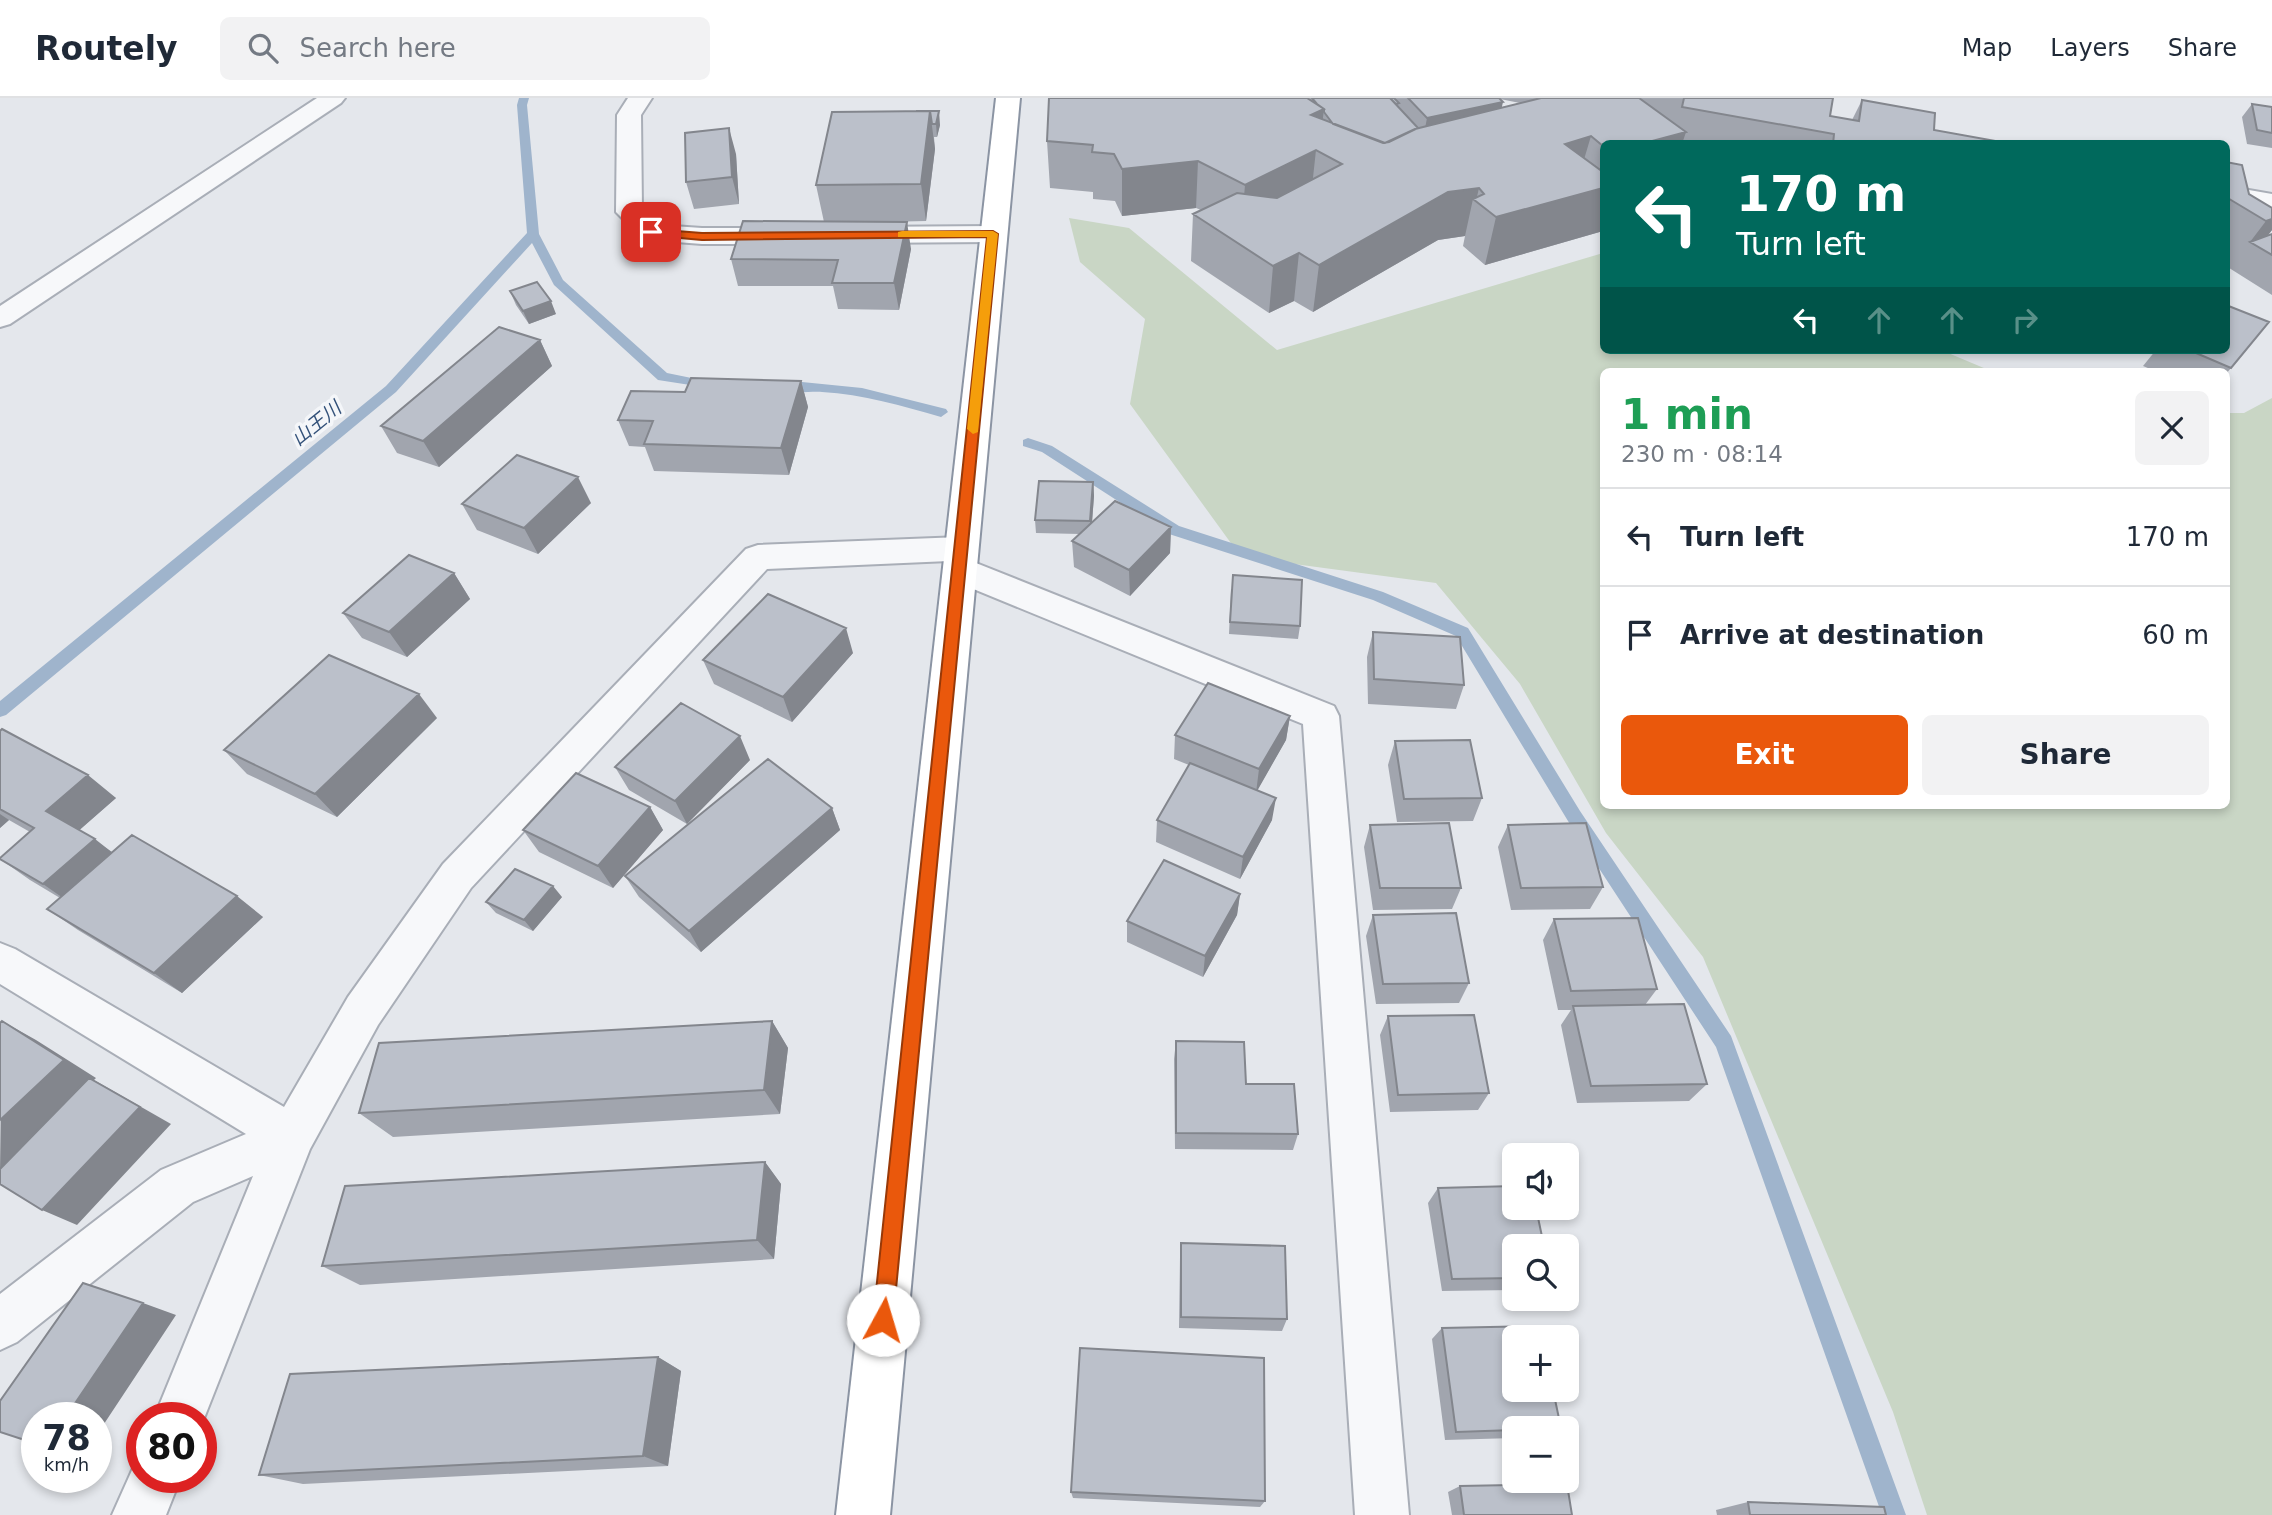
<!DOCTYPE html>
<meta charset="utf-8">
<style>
body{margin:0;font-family:"DejaVu Sans","Noto Sans JP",sans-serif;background:#f2f2f3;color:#1f2937;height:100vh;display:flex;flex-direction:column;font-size:26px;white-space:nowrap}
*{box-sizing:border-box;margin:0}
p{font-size:23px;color:#747a83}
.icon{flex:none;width:38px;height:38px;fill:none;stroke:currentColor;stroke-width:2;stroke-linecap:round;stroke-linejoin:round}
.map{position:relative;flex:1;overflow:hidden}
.side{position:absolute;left:1600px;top:270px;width:630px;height:441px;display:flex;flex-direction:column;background:#fff;border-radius:10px;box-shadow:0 4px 10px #0003}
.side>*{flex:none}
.hud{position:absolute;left:1600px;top:42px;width:630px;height:214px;border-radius:10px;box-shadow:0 4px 10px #0003;background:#00695c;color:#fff;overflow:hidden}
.buttons{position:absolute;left:1502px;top:1045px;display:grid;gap:14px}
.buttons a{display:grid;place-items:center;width:77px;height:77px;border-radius:10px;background:#fff;box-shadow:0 4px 10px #0003;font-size:35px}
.speed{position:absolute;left:21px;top:1304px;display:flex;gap:14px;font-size:35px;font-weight:700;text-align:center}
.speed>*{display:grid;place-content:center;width:91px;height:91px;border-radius:50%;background:#fff;box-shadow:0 4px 10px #0003;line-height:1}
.speed small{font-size:18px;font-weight:400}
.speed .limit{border:10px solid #d22;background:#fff;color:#111}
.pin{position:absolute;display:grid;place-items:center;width:60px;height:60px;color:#fff;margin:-30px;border-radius:14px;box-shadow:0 4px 10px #0006}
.me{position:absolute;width:77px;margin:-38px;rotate:6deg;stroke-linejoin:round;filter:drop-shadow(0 0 5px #0008)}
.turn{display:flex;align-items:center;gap:24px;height:147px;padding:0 21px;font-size:32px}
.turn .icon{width:91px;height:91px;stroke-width:2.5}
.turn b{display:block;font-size:49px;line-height:60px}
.lanes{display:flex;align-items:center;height:66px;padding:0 21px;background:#0003;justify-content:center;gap:35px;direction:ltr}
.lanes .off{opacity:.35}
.round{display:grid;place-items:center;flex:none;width:74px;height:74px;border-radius:10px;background:#f2f2f3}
.head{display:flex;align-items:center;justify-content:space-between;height:119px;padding:0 21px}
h1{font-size:42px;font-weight:700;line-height:52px;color:#1e9e55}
.primary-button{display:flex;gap:14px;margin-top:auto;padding:14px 21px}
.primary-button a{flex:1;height:80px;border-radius:10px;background:#ea580c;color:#fff;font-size:28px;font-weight:700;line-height:80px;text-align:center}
.primary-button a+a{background:#f2f2f3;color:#1f2937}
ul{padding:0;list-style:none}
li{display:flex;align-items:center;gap:21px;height:98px;padding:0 21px;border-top:2px solid #e0e1e3}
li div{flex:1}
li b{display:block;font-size:26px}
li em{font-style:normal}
header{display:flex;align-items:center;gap:42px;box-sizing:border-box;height:98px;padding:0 35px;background:#fff;border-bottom:2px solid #e0e1e3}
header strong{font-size:33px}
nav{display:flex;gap:38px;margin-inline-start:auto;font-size:24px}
.search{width:490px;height:63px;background:#f2f2f3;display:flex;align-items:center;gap:18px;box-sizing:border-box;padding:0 24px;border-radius:10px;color:#747a83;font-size:26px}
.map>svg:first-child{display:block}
.green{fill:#c9d6c5}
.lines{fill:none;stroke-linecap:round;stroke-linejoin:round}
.stream{fill:#9fb4cc;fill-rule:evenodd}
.street-casing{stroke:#a9aeb7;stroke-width:4}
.highway-casing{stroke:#8b94a3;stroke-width:4}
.street{fill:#f7f8fa;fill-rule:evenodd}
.highway{fill:#fff;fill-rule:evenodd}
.wall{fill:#a1a5ae;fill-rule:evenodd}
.shaded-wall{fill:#83868d}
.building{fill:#bbc0ca;stroke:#83868d;stroke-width:2}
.route{fill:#ea580c;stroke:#983908;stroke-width:2}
.slow{fill:#f59e0b}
.labels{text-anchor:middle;stroke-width:7;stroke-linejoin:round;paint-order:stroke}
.far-water-label{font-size:19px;font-style:italic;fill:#34527a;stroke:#f4f6f9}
</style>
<header>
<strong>Routely</strong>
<div class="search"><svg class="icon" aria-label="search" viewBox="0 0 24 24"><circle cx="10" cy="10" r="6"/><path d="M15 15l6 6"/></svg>Search here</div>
<nav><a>Map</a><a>Layers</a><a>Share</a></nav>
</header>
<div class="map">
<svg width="2272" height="1417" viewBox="0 0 2272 1417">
<rect width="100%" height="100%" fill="#e4e7ec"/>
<path class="green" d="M 1069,120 L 1129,130 L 1277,252 L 1603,155 L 1603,252 L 1941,252 L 1991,273 L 1603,273 L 1603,707 L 2226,707 L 2226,315 L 2244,315 L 2272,300 L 2272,1417 L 1927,1417 L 1893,1314 L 1703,859 L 1606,735 L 1520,586 L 1436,485 L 1241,459 L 1130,306 L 1145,221 L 1080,164 Z"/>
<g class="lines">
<path class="stream" d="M 519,0 L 529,0 L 527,7 L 539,136 L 563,182 L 667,275 L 716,285 L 716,291 L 658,282 L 554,187 L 532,145 L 396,294 L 6,617 L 0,619 L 0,603 L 386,288 L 527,135 L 517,7 Z
M 802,284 L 862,290 L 946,311 L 948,314 L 941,319 C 902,308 863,296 822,294 C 809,293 784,298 774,289 L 781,285 Z
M 1028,340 L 1052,348 L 1179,428 L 1383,494 L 1468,530 L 1580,713 L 1731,938 L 1906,1417 L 1882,1417 L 1716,949 L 1568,723 L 1456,538 L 1373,502 L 1169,436 L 1042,354 L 1023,348 L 1023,342 Z"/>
<g class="street-casing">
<path id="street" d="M 317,0 L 345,0 L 341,5 L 10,226 L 0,229 L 0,208 Z
M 628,0 L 652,0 L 641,17 L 642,112 L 658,127 L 702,130 L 791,130 L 800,132 L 804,138 L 800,144 L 791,146 L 702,146 L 651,142 L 642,140 L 616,114 L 617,17 Z
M 2226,88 L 2272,96 L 2272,112 L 2226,104 Z
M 993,128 L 1002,130 L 1006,136 L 1002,142 L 993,144 L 858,145 L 849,143 L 845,137 L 849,131 L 858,129 Z
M 961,439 L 973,443 L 978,451 L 973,459 L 966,461 L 1334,608 L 1339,618 L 1409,1417 L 1355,1417 L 1303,626 L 949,481 L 944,472 L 949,463 L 767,471 L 471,790 L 378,927 L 310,1051 L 201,1328 L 201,1320 L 154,1320 L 253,1078 L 193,1104 L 17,1244 L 0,1252 L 0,1196 L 161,1072 L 246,1036 L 0,886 L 0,845 L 15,851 L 284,1009 L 348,899 L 443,766 L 746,451 L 758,447 Z
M 142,1358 L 142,1379 L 181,1379 L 166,1417 L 112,1417 L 137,1361 Z"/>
</g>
<g class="highway-casing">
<path id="highway" d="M 996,0 L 1020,0 L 890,1417 L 836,1417 Z"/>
</g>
<use href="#street" class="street"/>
<use href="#highway" class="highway"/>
</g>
<path class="wall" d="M 1049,0 L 1832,0 L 1830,18 L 1852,22 L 1862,2 L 1934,32 L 2012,46 L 1603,46 L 1603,133 L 1485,167 L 1463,148 L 1465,138 L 1438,142 L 1313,214 L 1294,203 L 1269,215 L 1191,163 L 1193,116 L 1201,112 L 1196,110 L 1122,118 L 1115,103 L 1093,101 L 1093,94 L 1050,90 L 1047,43 ZM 1500,1 L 1520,5 L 1502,10 Z
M 2252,6 L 2272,9 L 2272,50 L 2247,46 L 2242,19 Z
M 916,13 L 940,27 L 937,39 L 934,39 L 935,51 L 926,123 L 883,124 L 911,151 L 899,212 L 838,211 L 833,188 L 738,188 L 731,161 L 824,124 L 816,87 Z
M 736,56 L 739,106 L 694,111 L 686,84 Z
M 2226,64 L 2249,96 L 2272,110 L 2272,132 L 2268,137 L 2272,136 L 2272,197 L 2226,168 Z
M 510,193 L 556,216 L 529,226 L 516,207 Z
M 2269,224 L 2226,276 L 2226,273 L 2155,273 L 2143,268 L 2156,252 L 2226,252 Z
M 540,242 L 552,268 L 439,369 L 397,355 L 381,328 Z
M 801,283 L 808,309 L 789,377 L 654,373 L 645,349 L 629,348 L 618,322 L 685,294 Z
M 1093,384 L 1094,398 L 1092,425 L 1171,429 L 1170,455 L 1130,498 L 1074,469 L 1072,443 L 1080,436 L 1036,435 L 1035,422 Z
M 591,405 L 538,456 L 477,432 L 462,406 Z
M 454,475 L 470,501 L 407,559 L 362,540 L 343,515 Z
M 1231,491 L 1300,528 L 1298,541 L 1229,536 Z
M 1373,534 L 1464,587 L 1456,611 L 1368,606 L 1367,559 Z
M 853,555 L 792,624 L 714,586 L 703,562 Z
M 1290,618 L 1286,642 L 1257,692 L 1272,722 L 1240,781 L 1156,744 L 1157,722 L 1189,667 L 1174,661 L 1175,637 Z
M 437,620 L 337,719 L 247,676 L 224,652 Z
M 0,633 L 116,700 L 79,732 L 112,754 L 263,819 L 182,895 L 78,832 L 47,811 L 60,800 L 30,782 L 0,761 L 30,734 L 9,722 L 0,730 Z
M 1395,643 L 1482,700 L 1473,723 L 1397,724 L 1388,667 Z
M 750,662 L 687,726 L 629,692 L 615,669 Z
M 650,709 L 663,732 L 613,790 L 539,754 L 523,732 Z
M 832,710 L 840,732 L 701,854 L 639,799 L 625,778 Z
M 1370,727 L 1461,790 L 1452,811 L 1373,812 L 1364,749 Z
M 1508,727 L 1603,789 L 1590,811 L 1511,812 L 1498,749 Z
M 1240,796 L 1237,817 L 1203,879 L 1127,844 L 1127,823 Z
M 562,799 L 533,833 L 496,815 L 486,804 Z
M 1373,817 L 1469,885 L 1459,905 L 1376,906 L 1366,838 Z
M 1554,821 L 1657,891 L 1645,907 L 1707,986 L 1689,1003 L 1577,1005 L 1561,927 L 1571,912 L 1558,912 L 1543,842 Z
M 1388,918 L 1489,995 L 1478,1012 L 1390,1014 L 1380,937 Z
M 772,923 L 788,950 L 780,1016 L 393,1039 L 359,1015 Z
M 1176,943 L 1246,986 L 1298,1036 L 1293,1052 L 1175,1051 L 1174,961 Z
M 765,1064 L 781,1086 L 774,1161 L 360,1187 L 322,1168 Z
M 1438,1090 L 1514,1148 L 1514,1192 L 1442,1193 L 1428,1105 Z
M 1181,1145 L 1287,1221 L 1282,1233 L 1179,1230 L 1180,1159 Z
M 1442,1230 L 1514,1330 L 1514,1340 L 1445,1342 L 1432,1241 Z
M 658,1259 L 681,1273 L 668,1368 L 303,1386 L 259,1377 Z
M 1460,1388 L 1572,1417 L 1452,1417 L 1448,1394 Z
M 1071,1394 L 1265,1403 L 1260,1409 L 1073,1400 Z
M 1748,1404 L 1886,1417 L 1717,1417 L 1716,1412 Z"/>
<path class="shaded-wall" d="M 1503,4 L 1497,30 L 1422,46 L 1427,20 Z
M 1324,11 L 1319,53 L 1316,52 L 1311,98 L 1241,134 L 1245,87 L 1311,17 Z
M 930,13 L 935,51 L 926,123 L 921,86 Z
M 939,13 L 940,27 L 937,39 L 936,26 Z
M 729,30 L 736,56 L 739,106 L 732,79 Z
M 1686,34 L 1682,46 L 1641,46 Z
M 1591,38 L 1577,85 L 1565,46 Z
M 1198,63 L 1196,110 L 1122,118 L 1122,71 Z
M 1603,77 L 1603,133 L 1485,167 L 1496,119 Z
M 1479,90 L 1476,103 L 1473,101 L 1465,138 L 1438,142 L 1313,214 L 1319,167 L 1448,94 Z
M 2272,121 L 2272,132 L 2259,149 L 2250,144 L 2266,123 Z
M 907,124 L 911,151 L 899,212 L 894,185 Z
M 1299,155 L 1294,203 L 1269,215 L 1273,168 Z
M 551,203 L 556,216 L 529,226 L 523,213 Z
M 540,242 L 552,268 L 439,369 L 423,343 Z
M 801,283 L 808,309 L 789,377 L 781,350 Z
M 578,379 L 591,405 L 538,456 L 524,430 Z
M 1093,384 L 1094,398 L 1091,436 L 1090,423 Z
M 1171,429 L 1170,455 L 1130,498 L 1129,472 Z
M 454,475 L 470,501 L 407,559 L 389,534 Z
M 846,530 L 853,555 L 792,624 L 783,599 Z
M 419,596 L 437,620 L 337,719 L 315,696 Z
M 1290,618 L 1286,642 L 1256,695 L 1259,671 Z
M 740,638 L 750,662 L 687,726 L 675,703 Z
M 88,677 L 116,700 L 75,736 L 46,713 Z
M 1276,700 L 1272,722 L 1240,781 L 1243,759 Z
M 650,709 L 663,732 L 613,790 L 598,768 Z
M 832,710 L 840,732 L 701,854 L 689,833 Z
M 0,716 L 9,722 L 0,730 Z
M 95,741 L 123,763 L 73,807 L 43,786 Z
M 553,788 L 562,799 L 533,833 L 524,822 Z
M 1240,796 L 1237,817 L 1203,879 L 1205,858 Z
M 237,798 L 263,819 L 182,895 L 154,875 Z
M 2,923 L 36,942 L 96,980 L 94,982 L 171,1026 L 77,1127 L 42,1112 L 0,1073 Z
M 772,923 L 788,950 L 780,1016 L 764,992 Z
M 765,1064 L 781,1086 L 774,1161 L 757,1142 Z
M 143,1205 L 176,1217 L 96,1338 L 96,1320 L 65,1320 Z
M 658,1259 L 681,1273 L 668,1368 L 643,1358 Z"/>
<path class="building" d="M 1049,0 L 1307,0 L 1324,11 L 1311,17 L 1385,45 L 1415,31 L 1541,0 L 1639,0 L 1686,34 L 1641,46 L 1603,46 L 1603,48 L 1591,38 L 1565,46 L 1603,74 L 1603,90 L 1496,119 L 1473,101 L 1484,96 L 1479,90 L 1448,94 L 1319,167 L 1299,155 L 1273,168 L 1193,116 L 1237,95 L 1277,100 L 1342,66 L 1316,52 L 1245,87 L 1198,63 L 1122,71 L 1114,56 L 1092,54 L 1093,47 L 1047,43 Z
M 1312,0 L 1390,0 L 1418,30 L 1389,44 L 1383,45 L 1333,26 L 1324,14 L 1324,11 L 1317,6 Z
M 1390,0 L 1394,0 L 1399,5 L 1396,6 Z
M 1408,0 L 1499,0 L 1503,4 L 1427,20 Z
M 1684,0 L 1833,0 L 1830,18 L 1859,23 L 1862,2 L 1935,15 L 1934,32 L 2012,46 L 1833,46 L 1834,36 L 1682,9 Z
M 2252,6 L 2272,9 L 2272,35 L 2257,32 Z
M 916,13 L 939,13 L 936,26 L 932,26 L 930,13 Z
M 930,13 L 921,86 L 816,87 L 832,14 Z
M 729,30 L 732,79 L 686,84 L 685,35 Z
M 2226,64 L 2242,67 L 2249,96 L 2272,110 L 2272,121 L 2266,123 L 2226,99 Z
M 743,123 L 907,124 L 894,185 L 832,185 L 838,162 L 731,161 Z
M 2272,136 L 2272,157 L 2250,144 Z
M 537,184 L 551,203 L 523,213 L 510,193 Z
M 2226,207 L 2269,224 L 2231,270 L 2189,252 L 2226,252 Z
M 499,229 L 540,242 L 423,343 L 381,328 Z
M 691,280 L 801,283 L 781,350 L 644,346 L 653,323 L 618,322 L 631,293 L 685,294 Z
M 517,357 L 578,379 L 524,430 L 462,406 Z
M 1039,383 L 1093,384 L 1090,423 L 1035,422 Z
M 1115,403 L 1171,429 L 1129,472 L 1072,443 Z
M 409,457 L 454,475 L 389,534 L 343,515 Z
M 1233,477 L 1302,482 L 1300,528 L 1230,524 Z
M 768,496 L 846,530 L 783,599 L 703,562 Z
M 1373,534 L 1460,539 L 1464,587 L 1374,581 Z
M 329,557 L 419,596 L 315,696 L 224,652 Z
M 1208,585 L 1290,618 L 1259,671 L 1175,637 Z
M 681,605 L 740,638 L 675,703 L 615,669 Z
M 2,631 L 88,677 L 46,713 L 95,741 L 43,786 L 0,761 L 0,760 L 34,730 L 0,711 L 0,633 Z
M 1470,642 L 1482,700 L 1404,701 L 1395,643 Z
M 768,661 L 832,710 L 689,833 L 625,778 Z
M 1190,665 L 1276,700 L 1243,759 L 1157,722 Z
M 576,675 L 650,709 L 598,768 L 523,732 Z
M 1449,725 L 1461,790 L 1380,790 L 1370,727 Z
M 1586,725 L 1603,789 L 1521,790 L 1508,727 Z
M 132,737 L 237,798 L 154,875 L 47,811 Z
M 1164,762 L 1240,796 L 1205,858 L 1127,823 Z
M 515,771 L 553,788 L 524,822 L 486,804 Z
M 1456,815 L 1469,885 L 1383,886 L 1373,817 Z
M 1638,820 L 1657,891 L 1571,893 L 1554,821 Z
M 1684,906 L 1707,986 L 1591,988 L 1573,908 Z
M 1474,917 L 1489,995 L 1398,997 L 1388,918 Z
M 2,923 L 64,962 L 0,1022 L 0,925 Z
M 772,923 L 764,992 L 359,1015 L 379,945 Z
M 1176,943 L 1244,944 L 1246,986 L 1294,986 L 1298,1036 L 1176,1035 Z
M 89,980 L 140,1009 L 42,1112 L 0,1086 L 0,1071 Z
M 765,1064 L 757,1142 L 322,1168 L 345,1088 Z
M 1514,1088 L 1514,1110 L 1536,1110 L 1544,1148 L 1514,1148 L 1514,1180 L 1452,1181 L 1438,1090 Z
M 1181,1145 L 1285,1148 L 1287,1221 L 1181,1219 Z
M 83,1185 L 143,1205 L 65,1320 L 37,1320 L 37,1346 L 0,1334 L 0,1303 Z
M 1541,1228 L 1543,1239 L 1514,1239 L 1514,1292 L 1553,1292 L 1561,1330 L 1514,1330 L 1514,1332 L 1456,1334 L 1442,1230 Z
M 1080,1250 L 1264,1260 L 1265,1403 L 1071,1394 Z
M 658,1259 L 643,1358 L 259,1377 L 290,1276 Z
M 1567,1386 L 1572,1417 L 1464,1417 L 1460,1388 Z
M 1748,1404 L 1884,1409 L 1886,1417 L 1750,1417 Z"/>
<path class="route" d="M 651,131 L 702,135 L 993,133 L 998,136 L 893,1222 L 890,1230 L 883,1233 L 876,1230 L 873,1222 L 987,139 L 702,142 L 647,137 L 645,134 Z"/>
<path class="slow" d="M 902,133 L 993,133 L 998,136 L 978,334 L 973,336 L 967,331 L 987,139 L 898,139 L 898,134 Z"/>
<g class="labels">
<g class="far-water-label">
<text transform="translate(316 325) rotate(-39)" y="7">山王川</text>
</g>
</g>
</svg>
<div class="buttons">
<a><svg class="icon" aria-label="sound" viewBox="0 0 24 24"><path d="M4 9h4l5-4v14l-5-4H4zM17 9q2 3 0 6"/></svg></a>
<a><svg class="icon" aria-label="search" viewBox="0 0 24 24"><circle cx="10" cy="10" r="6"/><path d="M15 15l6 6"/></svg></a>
<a>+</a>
<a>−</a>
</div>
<div class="speed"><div>78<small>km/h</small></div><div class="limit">80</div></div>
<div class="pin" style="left:651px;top:134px;background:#d93025"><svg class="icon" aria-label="arrive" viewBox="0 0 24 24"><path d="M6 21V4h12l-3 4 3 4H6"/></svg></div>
<svg class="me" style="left:883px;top:1222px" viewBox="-20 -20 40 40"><circle r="19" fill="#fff"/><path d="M0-13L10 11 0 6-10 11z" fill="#ea580c"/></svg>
<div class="hud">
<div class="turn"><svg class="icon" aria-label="left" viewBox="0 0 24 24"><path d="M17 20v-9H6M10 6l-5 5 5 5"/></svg><div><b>170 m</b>Turn left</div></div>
<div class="lanes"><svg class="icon" aria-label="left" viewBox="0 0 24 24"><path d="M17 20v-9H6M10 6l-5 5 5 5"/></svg><svg class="icon off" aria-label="ahead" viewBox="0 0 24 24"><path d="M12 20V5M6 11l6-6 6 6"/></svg><svg class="icon off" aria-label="ahead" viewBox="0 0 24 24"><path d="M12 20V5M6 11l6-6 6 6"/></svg><svg class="icon off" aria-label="right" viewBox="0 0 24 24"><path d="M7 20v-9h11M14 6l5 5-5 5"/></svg></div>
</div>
<section class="side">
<div class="head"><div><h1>1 min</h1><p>230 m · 08:14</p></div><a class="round"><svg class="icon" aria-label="close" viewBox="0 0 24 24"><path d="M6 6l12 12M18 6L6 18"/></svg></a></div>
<ul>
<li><svg class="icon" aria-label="left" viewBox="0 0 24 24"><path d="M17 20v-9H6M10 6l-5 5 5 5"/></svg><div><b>Turn left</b></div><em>170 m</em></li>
<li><svg class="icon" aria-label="arrive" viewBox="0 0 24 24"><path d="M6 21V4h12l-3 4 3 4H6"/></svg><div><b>Arrive at destination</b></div><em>60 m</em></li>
</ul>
<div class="primary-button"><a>Exit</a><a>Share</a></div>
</section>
</div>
